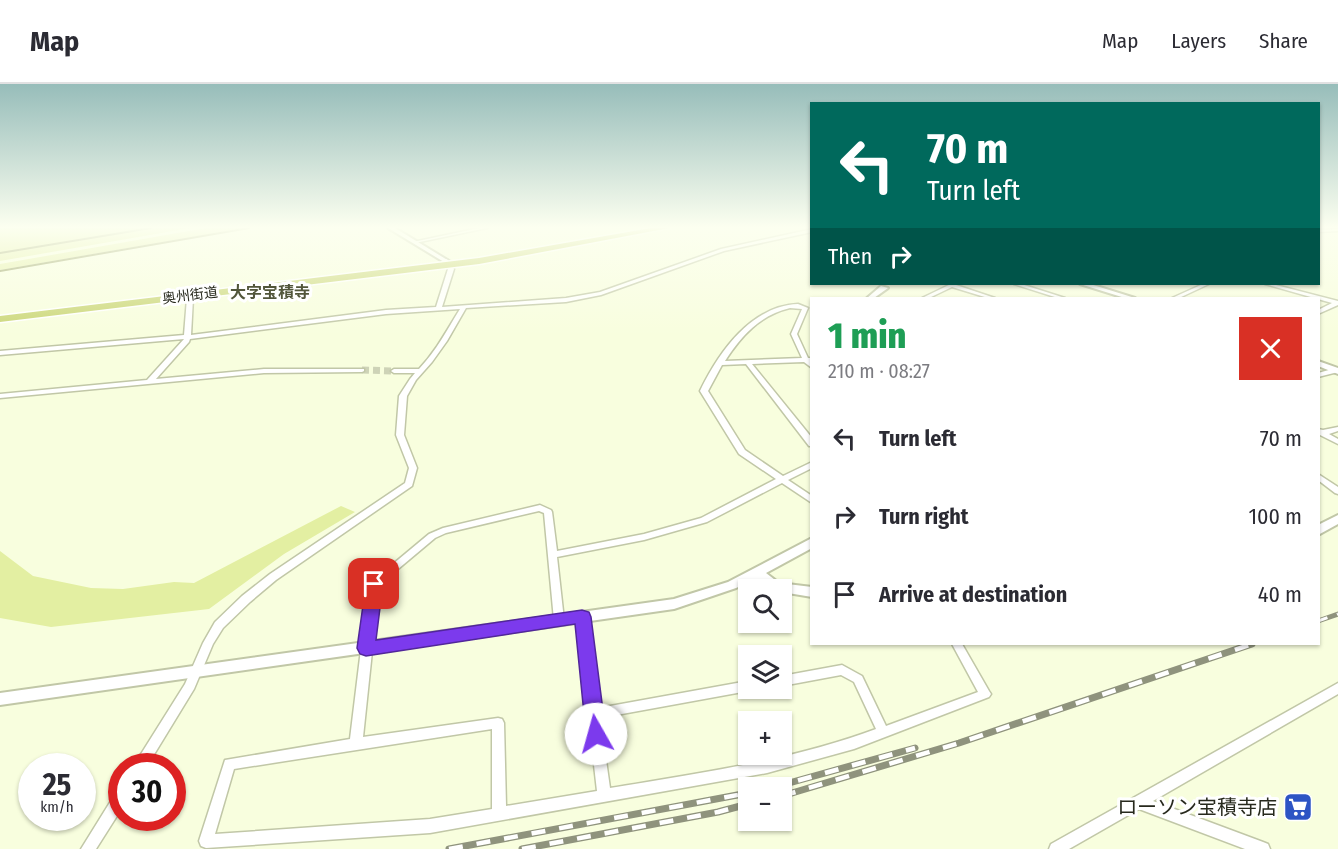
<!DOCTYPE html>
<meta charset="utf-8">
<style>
body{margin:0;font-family:"Fira Sans Condensed","Noto Sans JP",sans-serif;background:#f7f7f7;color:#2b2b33;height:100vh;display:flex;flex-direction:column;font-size:22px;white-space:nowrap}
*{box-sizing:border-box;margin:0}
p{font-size:20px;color:#7c7c81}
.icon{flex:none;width:33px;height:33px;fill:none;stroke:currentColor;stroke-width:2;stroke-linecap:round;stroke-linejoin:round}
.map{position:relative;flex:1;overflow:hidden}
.side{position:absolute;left:810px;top:213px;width:510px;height:348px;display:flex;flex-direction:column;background:#fff;border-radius:0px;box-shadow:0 2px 4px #0004}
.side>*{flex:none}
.banner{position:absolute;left:810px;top:18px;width:510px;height:183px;border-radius:0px;box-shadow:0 2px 4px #0004;background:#00695c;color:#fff;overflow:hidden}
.controls{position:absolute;left:738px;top:495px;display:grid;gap:12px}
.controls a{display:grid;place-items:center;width:54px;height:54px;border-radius:0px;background:#fff;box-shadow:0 2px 4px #0004;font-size:30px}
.speed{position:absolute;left:18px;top:669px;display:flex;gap:12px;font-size:30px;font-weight:700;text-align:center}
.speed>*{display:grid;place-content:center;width:78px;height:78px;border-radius:50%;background:#fff;box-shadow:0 2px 4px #0004;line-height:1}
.speed small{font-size:15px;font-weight:400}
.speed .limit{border:9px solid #d22;background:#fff;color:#111}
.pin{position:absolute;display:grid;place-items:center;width:51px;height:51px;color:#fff;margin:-26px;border-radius:12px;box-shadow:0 3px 9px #0006}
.me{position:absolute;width:66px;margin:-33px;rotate:353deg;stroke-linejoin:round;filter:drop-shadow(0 0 4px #0008)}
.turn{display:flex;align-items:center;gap:21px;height:126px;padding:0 18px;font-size:27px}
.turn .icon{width:78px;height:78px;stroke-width:2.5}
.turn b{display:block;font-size:42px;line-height:51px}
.then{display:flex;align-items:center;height:57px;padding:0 18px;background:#0003;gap:12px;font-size:22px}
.round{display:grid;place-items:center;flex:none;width:63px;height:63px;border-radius:0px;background:#f7f7f7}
.summary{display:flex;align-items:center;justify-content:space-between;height:102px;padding:0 18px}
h1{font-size:36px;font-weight:800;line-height:45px;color:#1e9e55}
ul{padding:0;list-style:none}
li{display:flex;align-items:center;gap:18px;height:78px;padding:0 18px}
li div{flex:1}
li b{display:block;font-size:22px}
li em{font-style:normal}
header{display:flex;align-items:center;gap:36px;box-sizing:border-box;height:84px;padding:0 30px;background:#fff;border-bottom:2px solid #e1e1e2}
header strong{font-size:28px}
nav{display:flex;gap:33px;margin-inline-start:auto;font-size:21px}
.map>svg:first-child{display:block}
.green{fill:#e3efa2}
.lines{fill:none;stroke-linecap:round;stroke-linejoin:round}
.stream{stroke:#919a5a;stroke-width:2}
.minor-tunnel{stroke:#ced3b7;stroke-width:7;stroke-dasharray:7 4;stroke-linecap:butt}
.minor-casing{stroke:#c1c7a7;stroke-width:3}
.tertiary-casing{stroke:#c1c7a7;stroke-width:4}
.trunk-casing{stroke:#fff;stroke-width:3}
.minor{fill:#fff;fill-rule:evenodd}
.tertiary{fill:#fff;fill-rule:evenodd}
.trunk{fill:#cad676;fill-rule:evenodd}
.rail-far1-casing{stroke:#8f937d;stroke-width:5}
.rail-casing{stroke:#8f937d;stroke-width:7}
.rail-far1{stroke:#fff;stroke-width:3;stroke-dasharray:10;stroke-linecap:butt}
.rail{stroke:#fff;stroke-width:4.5;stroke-dasharray:14;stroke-linecap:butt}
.route{fill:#7c3aed;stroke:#51269a;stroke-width:1.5}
.labels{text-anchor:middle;stroke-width:6;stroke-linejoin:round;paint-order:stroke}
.far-street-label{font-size:14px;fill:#27291d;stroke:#fff}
.far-quarter-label{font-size:16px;font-weight:bold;fill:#52563b;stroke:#fff}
.near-poi-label{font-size:20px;fill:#27291d;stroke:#fff;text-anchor:end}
</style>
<header>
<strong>Map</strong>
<nav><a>Map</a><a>Layers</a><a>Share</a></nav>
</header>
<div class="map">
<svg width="1338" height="765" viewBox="0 0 1338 765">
<rect width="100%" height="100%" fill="#f8fede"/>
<path class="green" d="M 0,144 L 190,144 L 0,177 Z
M 206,144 L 245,144 L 0,186 L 0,180 Z
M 341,422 L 355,428 L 284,470 L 209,525 L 51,543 L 0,534 L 0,467 L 33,492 L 91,504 L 123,505 L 174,498 L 194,499 Z"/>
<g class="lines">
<path class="stream" d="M 0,169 L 151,144
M 0,187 L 249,144"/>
<path class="minor-tunnel" d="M 362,286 L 394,287"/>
<g class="minor-casing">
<path id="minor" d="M 479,144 L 487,144 L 415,159 L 413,158 Z
M 812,145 L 812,148 L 724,167 L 601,211 L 566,218 L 466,224 L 447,257 L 432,278 L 416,296 L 407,312 L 404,351 L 417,384 L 412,402 L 276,496 L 250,518 L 223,544 L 213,560 L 194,605 L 147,682 L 134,682 L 136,678 L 185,600 L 203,559 L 215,538 L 242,512 L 270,490 L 405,399 L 409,384 L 396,351 L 399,312 L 410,295 L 415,289 L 394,289 L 391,287 L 394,285 L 419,285 C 436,267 447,246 460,225 L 386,230 L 190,255 L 189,258 L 156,295 L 264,285 L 364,285 L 364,287 L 362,288 L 264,289 L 0,314 L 0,310 L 147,296 L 184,255 L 0,271 L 0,267 L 184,251 L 187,214 L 185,211 L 188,209 L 190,210 L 193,214 L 191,251 L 386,226 L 436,223 L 448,185 L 443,177 L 446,175 L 448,176 L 454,185 L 442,223 L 566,214 L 600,208 L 721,165 Z
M 1338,145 L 1338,147 L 1318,148 L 1318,146 Z
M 951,200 L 956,200 L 956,201 L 995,214 L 988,214 L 952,203 L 929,214 L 922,214 Z
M 1014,200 L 1021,200 L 1065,214 L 1058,214 Z
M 1203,200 L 1209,200 L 1179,214 L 1172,214 Z
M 1265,200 L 1272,200 L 1338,217 L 1338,221 L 1318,230 L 1318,226 L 1332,219 Z
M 798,220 L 808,224 L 797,250 L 808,274 L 812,274 L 812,284 L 804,278 L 752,280 L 812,354 L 812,362 L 809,362 L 746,280 L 722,281 L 708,307 L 745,366 L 783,392 L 812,378 L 812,384 L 788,396 L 812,412 L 812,419 L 782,399 L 707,438 L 644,456 L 557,473 L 564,536 L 563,539 L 559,540 L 555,539 L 554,536 L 544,429 L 539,427 L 446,449 L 435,454 L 379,501 L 363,653 L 498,634 L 502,635 L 504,639 L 506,722 L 597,707 L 577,533 L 578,530 L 582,529 L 586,530 L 587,533 L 599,624 L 748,597 L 748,604 L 753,604 L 748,607 L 600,634 L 610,704 C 699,689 790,677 876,645 L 854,598 L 841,591 L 782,602 L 782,592 L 842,581 L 862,592 L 886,642 L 978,608 L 952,560 L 962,560 L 989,607 L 991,610 L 989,613 L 854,665 L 767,689 L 430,749 L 206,764 L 201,762 L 199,757 L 225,676 L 350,655 L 369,500 L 429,450 L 443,444 L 540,421 L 551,426 L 552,428 L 557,467 L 644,450 L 701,434 L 776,395 L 739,370 L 700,307 C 719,268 751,222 798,220 ZM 790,224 L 802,225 L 791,250 L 802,274 L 725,277 C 741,252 760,231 790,224 ZM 492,645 L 492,725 L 430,735 L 215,750 L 234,685 Z
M 1336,284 L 1338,284 L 1338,288 L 1318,293 L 1318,289 Z
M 1338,343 L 1338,347 L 1329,350 L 1338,355 L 1338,360 L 1318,350 L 1318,345 L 1323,346 Z
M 1318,390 L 1338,403 L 1338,410 L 1335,409 L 1318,396 Z
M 1338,599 L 1338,610 L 1153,717 L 1263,758 L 1268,760 L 1270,765 L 1245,765 L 1139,725 L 1069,765 L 1049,765 L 1051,760 Z
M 122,705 L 122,724 L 96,765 L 81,765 L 117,707 Z"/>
</g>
<g class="tertiary-casing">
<path id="tertiary" d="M 388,144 L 395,144 L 449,177 L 444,178 Z
M 1080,200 L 1090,200 L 1135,214 L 1125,214 Z
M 881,202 L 888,204 L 874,214 L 867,214 Z
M 1318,277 L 1338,284 L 1338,290 L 1318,282 Z
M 1338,431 L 1338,440 L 1318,451 L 1318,441 Z
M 812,454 L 812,464 L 766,489 L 779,499 L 812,503 L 812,513 L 782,508 L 782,506 L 770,506 L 756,495 L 736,504 L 674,525 L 0,621 L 0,609 L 674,515 L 728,498 Z"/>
</g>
<g class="trunk-casing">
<path id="trunk" d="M 651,144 L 669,144 L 479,180 L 0,238 L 0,232 L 479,174 Z"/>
</g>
<use href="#minor" class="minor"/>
<use href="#tertiary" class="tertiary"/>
<use href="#trunk" class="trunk"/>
<g class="rail-far1-casing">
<path id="rail-far1" d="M 1318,537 L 1338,530"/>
</g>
<g class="rail-casing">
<path id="rail" d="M 771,704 L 915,664
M 782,712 L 959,659 L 1252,560
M 449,765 L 748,709
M 522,765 L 718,728 L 748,720"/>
</g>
<use href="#rail-far1" class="rail-far1"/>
<use href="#rail" class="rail"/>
</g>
<linearGradient id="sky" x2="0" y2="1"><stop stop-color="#97bdba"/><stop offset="0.57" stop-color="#fcfff0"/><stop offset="1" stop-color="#fcfff0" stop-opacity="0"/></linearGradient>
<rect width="1338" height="251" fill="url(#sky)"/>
<path class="route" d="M 374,494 L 380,496 L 383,500 L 376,556 L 582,526 L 589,528 L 591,533 L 606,650 L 604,656 L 596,659 L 589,656 L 586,650 L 575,540 L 366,572 L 360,570 L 357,564 L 366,500 L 368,496 Z"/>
<defs>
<g id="supermarket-square" transform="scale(1.5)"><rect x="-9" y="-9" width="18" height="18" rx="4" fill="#2d54c4" stroke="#fff"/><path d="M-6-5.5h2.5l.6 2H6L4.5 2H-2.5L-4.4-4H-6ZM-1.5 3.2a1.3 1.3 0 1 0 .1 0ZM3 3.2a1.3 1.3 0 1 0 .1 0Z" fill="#fff"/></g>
</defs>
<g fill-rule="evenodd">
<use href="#supermarket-square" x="1298" y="723"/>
</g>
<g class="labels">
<g class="far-street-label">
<text transform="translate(190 211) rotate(-7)" y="5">奥州街道</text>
</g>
<g class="far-quarter-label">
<text x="270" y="214">大字宝積寺</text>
</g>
<g class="near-poi-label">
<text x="1277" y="730">ローソン宝積寺店</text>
</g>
</g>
</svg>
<div class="controls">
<a><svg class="icon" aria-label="search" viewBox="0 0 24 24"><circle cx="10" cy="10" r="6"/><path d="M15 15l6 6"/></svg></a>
<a><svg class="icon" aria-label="layers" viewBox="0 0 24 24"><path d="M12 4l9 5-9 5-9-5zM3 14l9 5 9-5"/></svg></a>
<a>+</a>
<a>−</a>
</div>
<div class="speed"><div>25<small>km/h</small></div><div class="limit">30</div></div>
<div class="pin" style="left:374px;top:500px;background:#d93025"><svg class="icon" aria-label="arrive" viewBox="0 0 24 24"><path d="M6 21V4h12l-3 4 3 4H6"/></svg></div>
<svg class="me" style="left:596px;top:650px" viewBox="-20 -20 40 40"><circle r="19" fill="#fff"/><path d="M0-13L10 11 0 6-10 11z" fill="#7c3aed"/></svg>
<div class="banner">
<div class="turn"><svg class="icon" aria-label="left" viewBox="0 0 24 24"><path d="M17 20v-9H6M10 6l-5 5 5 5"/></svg><div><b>70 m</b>Turn left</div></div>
<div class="then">Then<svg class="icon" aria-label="right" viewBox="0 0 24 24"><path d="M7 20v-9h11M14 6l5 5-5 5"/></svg></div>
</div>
<section class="side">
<div class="summary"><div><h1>1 min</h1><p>210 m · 08:27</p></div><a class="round" style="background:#d93025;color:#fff"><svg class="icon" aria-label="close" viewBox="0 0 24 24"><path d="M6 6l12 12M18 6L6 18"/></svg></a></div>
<ul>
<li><svg class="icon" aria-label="left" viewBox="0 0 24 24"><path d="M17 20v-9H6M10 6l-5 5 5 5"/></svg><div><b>Turn left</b></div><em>70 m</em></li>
<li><svg class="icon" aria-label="right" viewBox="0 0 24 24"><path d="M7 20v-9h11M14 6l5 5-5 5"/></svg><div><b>Turn right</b></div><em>100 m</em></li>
<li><svg class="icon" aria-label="arrive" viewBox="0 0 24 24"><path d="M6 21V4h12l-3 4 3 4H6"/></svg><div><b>Arrive at destination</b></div><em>40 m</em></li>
</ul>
</section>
</div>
